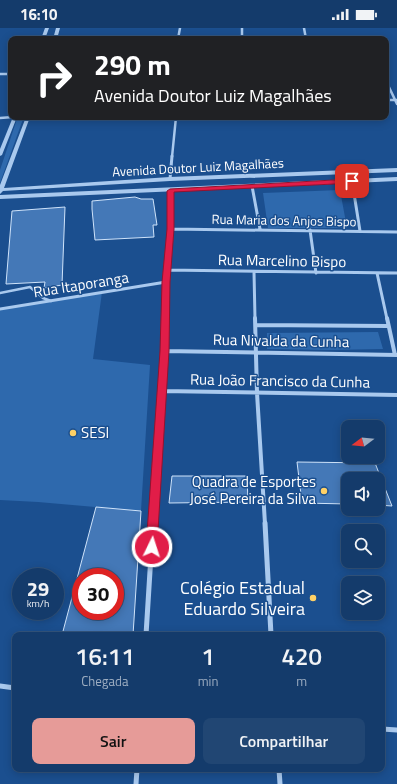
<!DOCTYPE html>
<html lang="pt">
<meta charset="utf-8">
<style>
body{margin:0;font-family:"Titillium Web",sans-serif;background:#214673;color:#f1f3f6;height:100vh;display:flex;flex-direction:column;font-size:15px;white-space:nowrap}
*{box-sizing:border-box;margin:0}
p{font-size:13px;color:#9dadc1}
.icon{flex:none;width:22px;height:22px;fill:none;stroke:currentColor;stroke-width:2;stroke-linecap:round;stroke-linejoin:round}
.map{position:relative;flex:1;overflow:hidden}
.details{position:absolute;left:12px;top:604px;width:373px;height:140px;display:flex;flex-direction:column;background:#143b6b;border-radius:8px;box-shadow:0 2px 10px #0003,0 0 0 1px #33557e}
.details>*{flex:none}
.banner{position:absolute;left:8px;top:8px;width:381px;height:84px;border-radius:8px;box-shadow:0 2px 10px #0003,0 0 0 1px #33557e;background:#202124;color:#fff;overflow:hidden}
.needle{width:26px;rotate:254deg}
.fabs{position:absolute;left:341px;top:392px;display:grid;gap:8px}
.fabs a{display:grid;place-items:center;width:44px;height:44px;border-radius:8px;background:#143b6b;box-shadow:0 2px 10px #0003,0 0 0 1px #33557e;font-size:20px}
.speed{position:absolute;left:12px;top:540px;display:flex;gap:8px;font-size:20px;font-weight:700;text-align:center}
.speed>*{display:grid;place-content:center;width:52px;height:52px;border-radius:50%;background:#143b6b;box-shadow:0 2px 10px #0003,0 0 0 1px #33557e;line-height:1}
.speed small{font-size:10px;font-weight:400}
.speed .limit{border:6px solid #d22;background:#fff;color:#111}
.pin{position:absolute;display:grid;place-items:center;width:34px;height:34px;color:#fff;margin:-17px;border-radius:8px;box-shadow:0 2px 6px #0006}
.me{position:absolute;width:44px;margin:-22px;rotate:4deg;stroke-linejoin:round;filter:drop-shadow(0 0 3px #0008)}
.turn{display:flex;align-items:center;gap:14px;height:84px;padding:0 20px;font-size:18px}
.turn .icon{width:52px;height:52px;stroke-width:2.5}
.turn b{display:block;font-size:28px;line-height:34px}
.eta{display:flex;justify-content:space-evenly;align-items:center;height:68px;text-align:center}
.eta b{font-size:24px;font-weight:600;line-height:28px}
.primary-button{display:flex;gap:8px;margin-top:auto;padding:8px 20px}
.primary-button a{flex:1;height:46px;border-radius:8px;background:#e69b98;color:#111;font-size:16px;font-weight:600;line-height:46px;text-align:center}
.primary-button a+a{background:#214673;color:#f1f3f6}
.status{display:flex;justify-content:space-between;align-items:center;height:28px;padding:0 20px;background:#143b6b;direction:ltr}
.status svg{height:11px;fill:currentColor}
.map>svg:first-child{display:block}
.green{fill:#2e69ad}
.building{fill:#4478b7;stroke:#cfe3fa;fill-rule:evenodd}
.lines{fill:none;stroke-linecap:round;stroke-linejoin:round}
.service{stroke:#a9c9ee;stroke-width:2.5}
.minor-far3{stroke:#a9c9ee;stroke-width:2.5}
.minor-far2{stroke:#a9c9ee;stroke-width:3}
.minor-far1{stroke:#a9c9ee;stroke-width:4}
.minor{stroke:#a9c9ee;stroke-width:5}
.tertiary{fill:#a9c9ee;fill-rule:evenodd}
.route{fill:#e11d48;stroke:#92132f}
.poi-dot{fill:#ffd166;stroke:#1b4f8f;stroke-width:1.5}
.labels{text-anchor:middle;stroke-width:3;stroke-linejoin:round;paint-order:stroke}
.far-street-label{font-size:13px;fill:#fff;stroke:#1b4f8f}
.street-label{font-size:15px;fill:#fff;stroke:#1b4f8f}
.poi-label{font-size:15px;fill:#fff;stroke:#1b4f8f;text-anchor:start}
.near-poi-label{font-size:18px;fill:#fff;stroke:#1b4f8f;text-anchor:end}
</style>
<div class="status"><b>16:10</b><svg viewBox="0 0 49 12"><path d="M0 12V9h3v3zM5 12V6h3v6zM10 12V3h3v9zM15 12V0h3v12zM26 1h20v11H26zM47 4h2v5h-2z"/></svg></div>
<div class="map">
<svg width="397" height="756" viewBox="0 0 397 756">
<rect width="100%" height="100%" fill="#1b4f8f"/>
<path class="green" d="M 17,91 L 23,91 L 0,155 L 0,142 Z
M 340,162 L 347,200 L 268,200 L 263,165 Z
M 102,264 L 93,331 L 150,337 L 141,483 L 38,474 L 0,472 L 0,281 Z
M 378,304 L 383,321 L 328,322 L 267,321 L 267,305 Z"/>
<path class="building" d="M 135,169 L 141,171 L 153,171 L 157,197 L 153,197 L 154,209 L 95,212 L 92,181 L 92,173 Z
M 65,179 L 62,257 L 44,260 L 45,254 L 6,256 L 12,183 Z
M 297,434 L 375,435 L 392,478 L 378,477 L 378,451 L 348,451 L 348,476 L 302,475 Z
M 172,448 L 247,448 L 248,474 L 169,475 Z
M 96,479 L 141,483 L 133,607 L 62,607 ZM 79,549 L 115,549 L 115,583 L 81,583 L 81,549 Z"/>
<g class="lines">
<path class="service" d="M 0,265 L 30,259 L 43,270 L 51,273"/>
<path class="minor-far3" d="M 242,0 L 242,11
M 304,0 L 306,11
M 178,11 L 180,0
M 0,46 L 11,46
M 386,53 L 397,76
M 386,72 L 397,72
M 0,90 L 13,89
M 172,129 L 176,89"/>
<path class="minor-far2" d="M 170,151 L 172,128
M 352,153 L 360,203
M 252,158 L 260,201
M 171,201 L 397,204
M 310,202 L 316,245
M 167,242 L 397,245
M 254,244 L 255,291
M 377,245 L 387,291
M 0,281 L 166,254
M 165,291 L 166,254 L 171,201 L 170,163"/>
<path class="minor-far1" d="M 255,290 L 257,365 L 265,496
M 387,290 L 395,327
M 256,297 L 388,298
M 164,323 L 397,327
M 162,363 L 397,367
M 153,496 L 165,290"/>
<path class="minor" d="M 265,495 L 271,607
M 146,607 L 153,495
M 0,658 L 15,660
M 382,701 L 397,702
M 279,741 L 280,756
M 136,756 L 137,741"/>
<path class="tertiary" d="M 45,0 L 49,0 L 45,11 L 41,11 Z
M 56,0 L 60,0 L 57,11 L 53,11 Z
M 13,89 L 17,89 L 2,127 L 0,128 L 0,121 Z
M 26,89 L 30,89 L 4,160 L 170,149 L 397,140 L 397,144 L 170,153 L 3,163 L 0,166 L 0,157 Z
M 397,149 L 397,153 L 0,171 L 0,167 Z"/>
</g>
<path class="route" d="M 352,151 L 354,152 L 354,155 L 174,164 L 174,201 L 170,254 L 169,323 L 157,519 L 155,522 L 152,524 L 148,522 L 146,519 L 160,323 L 162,254 L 167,201 L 167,163 L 170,161 Z"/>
<g class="poi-dot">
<circle cx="73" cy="405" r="4"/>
<circle cx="324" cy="463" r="4"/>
<circle cx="313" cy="570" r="4"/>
</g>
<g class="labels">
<g class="far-street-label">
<text transform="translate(198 139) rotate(-3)" y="5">Avenida Doutor Luiz Magalhães</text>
<text transform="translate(284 192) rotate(1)" y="5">Rua Maria dos Anjos Bispo</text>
</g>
<g class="street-label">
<text transform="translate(282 233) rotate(1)" y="5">Rua Marcelino Bispo</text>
<text transform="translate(81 257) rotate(-9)" y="5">Rua Itaporanga</text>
<text transform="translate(281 313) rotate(1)" y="5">Rua Nivalda da Cunha</text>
<text transform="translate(280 353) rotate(1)" y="5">Rua João Francisco da Cunha</text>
</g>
<g class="poi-label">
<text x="81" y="410">SESI</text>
<text x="316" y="459" text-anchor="end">Quadra de Esportes<tspan x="316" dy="17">José Pereira da Silva</tspan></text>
</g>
<g class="near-poi-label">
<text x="305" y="566">Colégio Estadual<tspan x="305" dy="21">Eduardo Silveira</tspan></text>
</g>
</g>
</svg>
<div class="fabs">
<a><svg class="needle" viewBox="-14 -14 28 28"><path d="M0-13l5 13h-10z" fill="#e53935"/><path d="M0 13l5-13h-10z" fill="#9dadc1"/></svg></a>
<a><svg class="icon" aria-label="sound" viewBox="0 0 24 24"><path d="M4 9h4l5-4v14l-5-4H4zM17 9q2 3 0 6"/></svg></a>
<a><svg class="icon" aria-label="search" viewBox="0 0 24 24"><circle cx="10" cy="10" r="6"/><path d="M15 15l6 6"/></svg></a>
<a><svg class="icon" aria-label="layers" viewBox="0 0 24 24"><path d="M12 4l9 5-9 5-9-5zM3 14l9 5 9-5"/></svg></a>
</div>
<div class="speed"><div>29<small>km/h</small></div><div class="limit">30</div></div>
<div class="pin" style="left:352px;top:153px;background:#d93025"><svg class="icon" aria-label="arrive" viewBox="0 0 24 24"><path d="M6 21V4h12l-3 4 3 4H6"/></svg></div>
<svg class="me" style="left:152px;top:519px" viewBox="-20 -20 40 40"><circle r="17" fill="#e11d48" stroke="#fff" stroke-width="3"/><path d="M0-11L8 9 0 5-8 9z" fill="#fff"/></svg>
<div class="banner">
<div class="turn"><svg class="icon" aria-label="right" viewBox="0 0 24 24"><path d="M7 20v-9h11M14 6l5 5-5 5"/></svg><div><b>290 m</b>Avenida Doutor Luiz Magalhães</div></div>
</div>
<section class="details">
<div class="eta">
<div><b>16:11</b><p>Chegada</p></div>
<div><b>1</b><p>min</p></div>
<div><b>420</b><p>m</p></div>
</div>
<div class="primary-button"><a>Sair</a><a>Compartilhar</a></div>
</section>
</div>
